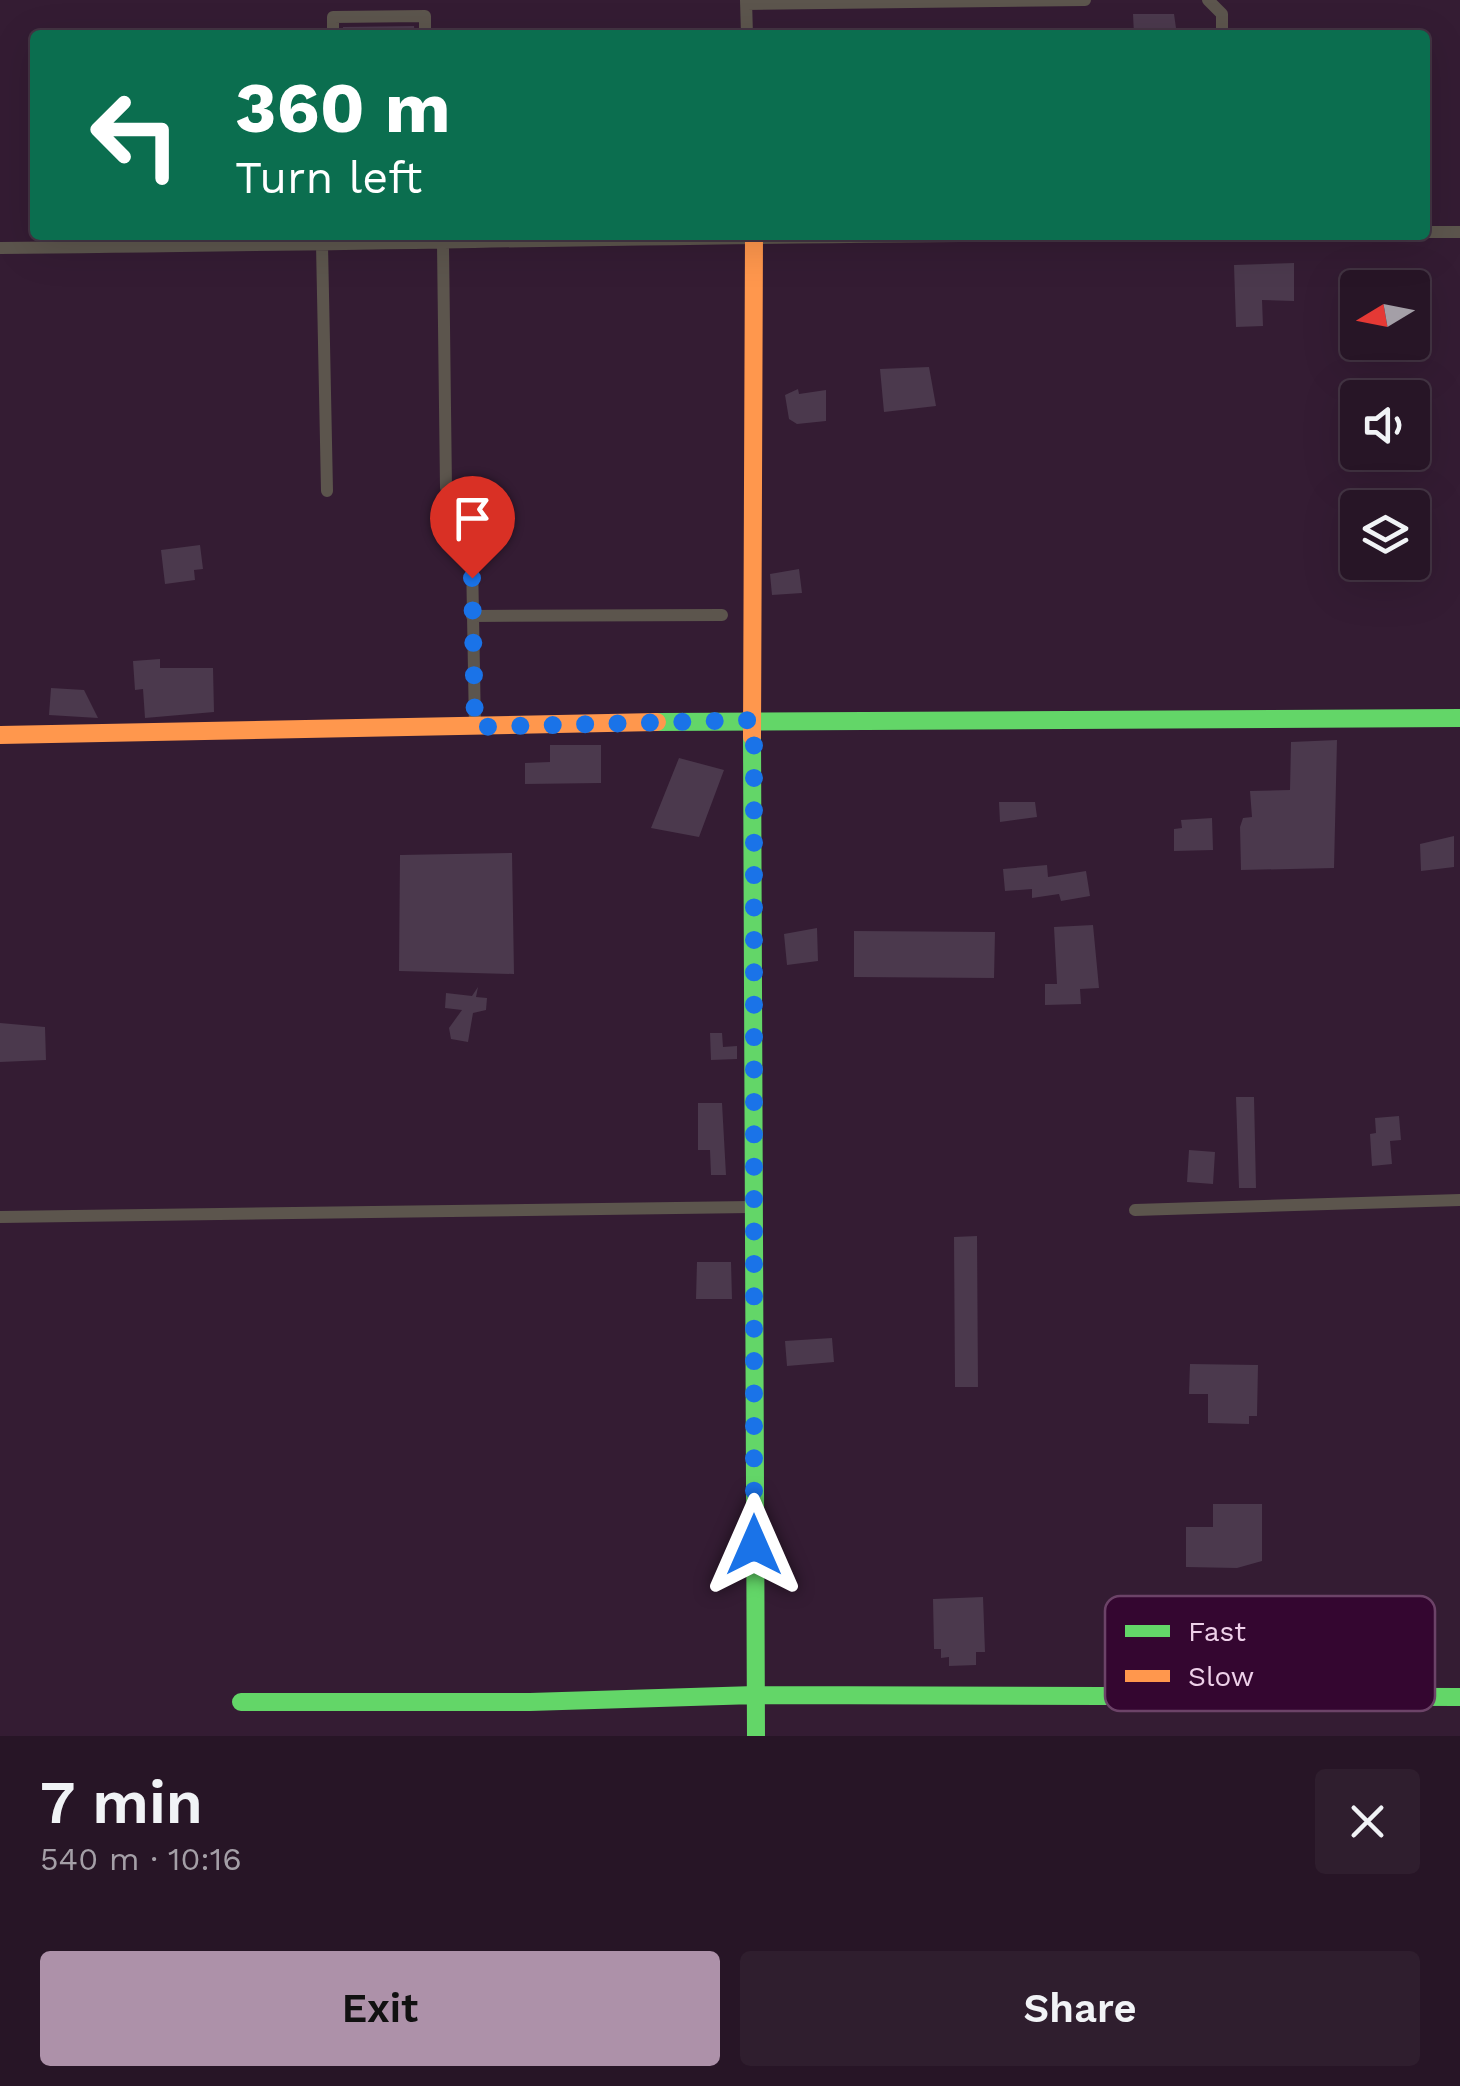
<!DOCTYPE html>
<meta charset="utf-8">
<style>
body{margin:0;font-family:"Work Sans",sans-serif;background:#2f1e2e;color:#f1f3f6;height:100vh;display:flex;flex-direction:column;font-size:38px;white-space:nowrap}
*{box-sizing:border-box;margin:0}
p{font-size:32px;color:#a49fa7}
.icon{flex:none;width:55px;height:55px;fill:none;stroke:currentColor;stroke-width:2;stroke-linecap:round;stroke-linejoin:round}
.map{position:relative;height:1736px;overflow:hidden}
.details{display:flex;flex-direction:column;background:#271526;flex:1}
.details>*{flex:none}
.guide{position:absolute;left:30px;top:30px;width:1400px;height:210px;border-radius:10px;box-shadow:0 10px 40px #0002,0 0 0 2px #433443;background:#0b6e4f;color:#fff;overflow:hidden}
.needle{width:65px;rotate:260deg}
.fabs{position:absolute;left:1340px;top:270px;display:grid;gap:20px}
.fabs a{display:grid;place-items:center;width:90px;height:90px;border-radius:10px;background:#271526;box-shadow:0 10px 40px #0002,0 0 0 2px #433443;font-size:50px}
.pin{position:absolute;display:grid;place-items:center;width:85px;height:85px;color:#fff;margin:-102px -42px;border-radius:50% 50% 50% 0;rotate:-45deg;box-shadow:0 0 10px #0007}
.pin .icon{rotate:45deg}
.me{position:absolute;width:110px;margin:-55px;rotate:0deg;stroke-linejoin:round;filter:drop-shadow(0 0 8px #0008)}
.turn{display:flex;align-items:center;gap:35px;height:210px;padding:0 40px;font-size:45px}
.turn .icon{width:130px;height:130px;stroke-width:2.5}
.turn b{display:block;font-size:70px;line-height:85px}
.round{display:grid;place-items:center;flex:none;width:105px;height:105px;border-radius:10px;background:#2f1e2e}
.overview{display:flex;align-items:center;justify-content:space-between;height:170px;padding:0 40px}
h1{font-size:60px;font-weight:600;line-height:75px}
.primary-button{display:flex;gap:20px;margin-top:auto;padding:20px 40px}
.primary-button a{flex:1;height:115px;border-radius:10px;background:#ad91a9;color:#111;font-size:40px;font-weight:600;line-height:115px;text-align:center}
.primary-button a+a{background:#2f1e2e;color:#f1f3f6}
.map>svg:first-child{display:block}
.building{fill:#4b394d}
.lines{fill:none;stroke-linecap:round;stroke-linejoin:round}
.street{stroke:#5c554d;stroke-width:12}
.fast{stroke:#63d668;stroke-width:18}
.slow{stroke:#ff974d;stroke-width:18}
.route{stroke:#1a73e8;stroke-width:18;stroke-dasharray:0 32.4}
.key{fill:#340630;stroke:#6c4368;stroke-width:2.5}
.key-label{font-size:28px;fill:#eed0e9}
</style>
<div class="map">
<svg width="1460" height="1736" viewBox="0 0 1460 1736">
<rect width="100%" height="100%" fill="#341c33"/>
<path class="building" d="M 1133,14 L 1174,14 L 1177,35 L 1134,35 Z
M 414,26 L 415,35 L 343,35 L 343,27 Z
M 1294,263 L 1294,301 L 1262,300 L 1263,326 L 1236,327 L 1234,265 Z
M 929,367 L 936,406 L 884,412 L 880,369 Z
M 798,389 L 799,394 L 826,390 L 826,421 L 797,424 L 789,419 L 785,395 Z
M 200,545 L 203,569 L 194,570 L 195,580 L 165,584 L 161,550 Z
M 799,569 L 802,593 L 772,595 L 770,574 Z
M 160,659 L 160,668 L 213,668 L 214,712 L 145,718 L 143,689 L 135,690 L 133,661 Z
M 51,688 L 84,690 L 98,718 L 49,715 Z
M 1337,740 L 1334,868 L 1241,870 L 1240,827 L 1243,818 L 1252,817 L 1250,791 L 1290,790 L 1291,742 Z
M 550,745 L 601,745 L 601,783 L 525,784 L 525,763 L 550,762 Z
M 679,758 L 724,770 L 699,837 L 651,828 Z
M 999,802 L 1035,802 L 1037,817 L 1000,822 Z
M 1212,818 L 1213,850 L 1174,851 L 1174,829 L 1182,828 L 1181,820 Z
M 1454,836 L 1454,867 L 1421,871 L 1420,844 Z
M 512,853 L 514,974 L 399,971 L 400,855 Z
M 1047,865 L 1048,877 L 1086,871 L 1090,896 L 1061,901 L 1059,894 L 1032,898 L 1032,889 L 1005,891 L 1003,869 Z
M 1093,925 L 1099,988 L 1080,989 L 1081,1004 L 1045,1005 L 1045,984 L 1057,984 L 1054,927 Z
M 817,928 L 818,961 L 787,965 L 784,934 Z
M 854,931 L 995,932 L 994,978 L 854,977 Z
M 478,987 L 476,997 L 487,998 L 486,1010 L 473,1013 L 468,1042 L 451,1039 L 449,1028 L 462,1010 L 445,1008 L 446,993 L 472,996 Z
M 0,1023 L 45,1027 L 46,1060 L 0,1062 Z
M 710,1033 L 722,1033 L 723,1047 L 737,1046 L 737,1059 L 711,1060 Z
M 1236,1097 L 1254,1097 L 1256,1188 L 1239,1188 Z
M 698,1103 L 722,1103 L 726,1175 L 711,1175 L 710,1150 L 698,1150 Z
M 1399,1116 L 1401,1140 L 1390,1141 L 1392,1164 L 1372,1166 L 1370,1134 L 1376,1133 L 1375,1118 Z
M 1189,1150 L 1215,1152 L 1213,1184 L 1187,1182 Z
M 977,1236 L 978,1387 L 955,1387 L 954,1237 Z
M 697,1262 L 731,1262 L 732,1299 L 696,1299 Z
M 832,1338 L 834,1362 L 787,1366 L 785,1341 Z
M 1190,1364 L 1258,1365 L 1257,1416 L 1249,1416 L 1249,1424 L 1208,1423 L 1208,1394 L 1189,1394 Z
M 1213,1504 L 1262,1504 L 1262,1561 L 1237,1568 L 1186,1567 L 1186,1527 L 1213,1527 Z
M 983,1597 L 985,1652 L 976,1652 L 976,1665 L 949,1666 L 949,1657 L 941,1658 L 941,1649 L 934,1649 L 933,1599 Z"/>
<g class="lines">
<path class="street" d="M 746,0 L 747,35
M 1208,0 L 1222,14 L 1222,35
M 746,4 L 1085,0
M 333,35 L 333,17 L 425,16 L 425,35
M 1425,232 L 1460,232
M 322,245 L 327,491
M 443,245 L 446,488 L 471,503 L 475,727
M 0,248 C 384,245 767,235 1151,235
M 472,616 L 722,615
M 1135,1210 L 1460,1200
M 0,1217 L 751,1207"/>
<path class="fast" d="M 657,722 L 1460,718
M 752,737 L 756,1736
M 241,1702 L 530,1702 L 755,1695 L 1460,1697"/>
<path class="slow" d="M 0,735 L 657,722
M 752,737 L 754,235"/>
</g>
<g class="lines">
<path class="route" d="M 472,578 L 475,727 L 754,720 L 754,1545"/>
</g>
<rect x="1105" y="1596" width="330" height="115" rx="15" class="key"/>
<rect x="1125" y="1625" width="45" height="12" fill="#63d668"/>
<rect x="1125" y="1670" width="45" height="12" fill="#ff974d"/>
<g class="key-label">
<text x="1188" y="1641">Fast</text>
<text x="1188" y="1686">Slow</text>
</g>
</svg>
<div class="fabs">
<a><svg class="needle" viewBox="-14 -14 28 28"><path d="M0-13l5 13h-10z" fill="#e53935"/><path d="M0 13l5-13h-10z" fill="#a49fa7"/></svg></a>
<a><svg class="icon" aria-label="sound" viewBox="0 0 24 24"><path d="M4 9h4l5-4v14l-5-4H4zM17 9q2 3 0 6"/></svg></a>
<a><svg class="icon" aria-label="layers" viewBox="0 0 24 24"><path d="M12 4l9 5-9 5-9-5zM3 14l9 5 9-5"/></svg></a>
</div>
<div class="pin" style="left:472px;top:578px;background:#d93025"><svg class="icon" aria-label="arrive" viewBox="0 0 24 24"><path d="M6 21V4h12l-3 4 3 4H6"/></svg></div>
<svg class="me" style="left:754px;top:1545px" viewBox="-20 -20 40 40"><path d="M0-17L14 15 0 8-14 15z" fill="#1a73e8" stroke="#fff" stroke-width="4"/></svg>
<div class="guide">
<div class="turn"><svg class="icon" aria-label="left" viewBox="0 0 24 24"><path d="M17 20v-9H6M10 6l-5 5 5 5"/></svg><div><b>360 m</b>Turn left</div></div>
</div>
</div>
<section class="details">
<div class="overview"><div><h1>7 min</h1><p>540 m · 10:16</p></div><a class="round"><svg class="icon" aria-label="close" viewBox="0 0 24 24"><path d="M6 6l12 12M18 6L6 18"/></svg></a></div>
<div class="primary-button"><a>Exit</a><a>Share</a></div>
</section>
